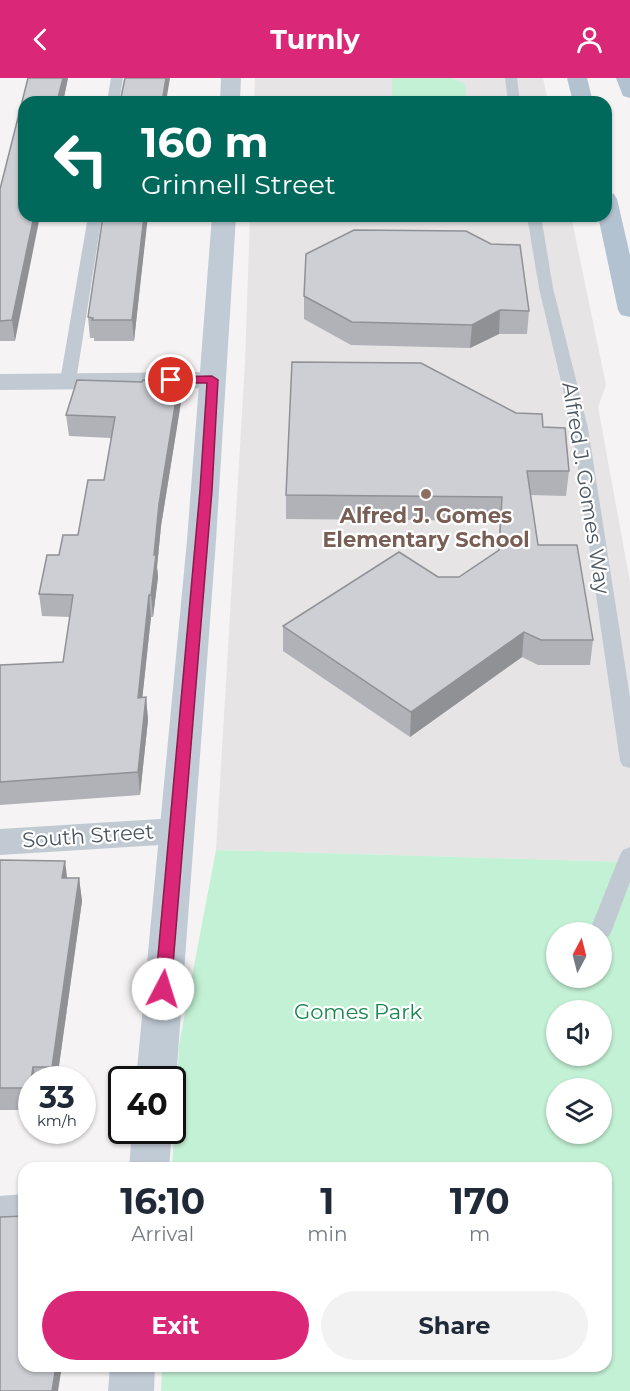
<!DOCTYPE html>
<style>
body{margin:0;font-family:Montserrat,sans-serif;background:#f2f2f3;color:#1f2937;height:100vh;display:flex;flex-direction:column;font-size:22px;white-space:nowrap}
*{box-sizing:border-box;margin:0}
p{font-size:20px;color:#747a83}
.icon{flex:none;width:33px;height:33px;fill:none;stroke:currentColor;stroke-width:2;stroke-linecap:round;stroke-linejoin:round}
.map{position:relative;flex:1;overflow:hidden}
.sheet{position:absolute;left:18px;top:1084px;width:594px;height:210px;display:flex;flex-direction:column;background:#fff;border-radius:18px;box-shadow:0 2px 4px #0004}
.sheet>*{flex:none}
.banner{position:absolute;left:18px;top:18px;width:594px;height:126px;border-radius:18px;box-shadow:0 2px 4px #0004;background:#00695c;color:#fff;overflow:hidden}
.needle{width:39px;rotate:7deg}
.fabs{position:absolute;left:546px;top:844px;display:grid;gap:12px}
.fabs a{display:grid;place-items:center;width:66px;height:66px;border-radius:50%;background:#fff;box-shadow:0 2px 4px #0004;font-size:30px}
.speed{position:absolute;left:18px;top:988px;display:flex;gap:12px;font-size:30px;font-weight:700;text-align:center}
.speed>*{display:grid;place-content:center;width:78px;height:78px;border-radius:50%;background:#fff;box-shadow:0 2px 4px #0004;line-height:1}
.speed small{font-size:15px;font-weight:400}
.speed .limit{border:3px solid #111;border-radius:9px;background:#fff;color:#111}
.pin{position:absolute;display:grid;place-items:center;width:51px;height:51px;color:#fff;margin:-26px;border:3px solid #fff;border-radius:50%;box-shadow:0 2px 6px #0007}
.me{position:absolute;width:66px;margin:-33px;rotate:5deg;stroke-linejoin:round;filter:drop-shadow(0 0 4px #0008)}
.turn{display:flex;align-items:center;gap:21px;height:126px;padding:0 24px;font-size:27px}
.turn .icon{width:78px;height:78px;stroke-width:2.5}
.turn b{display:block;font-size:42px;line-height:51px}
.eta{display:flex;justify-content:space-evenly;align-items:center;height:102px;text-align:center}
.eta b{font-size:36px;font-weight:700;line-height:42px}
.primary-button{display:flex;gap:12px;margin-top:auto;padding:12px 24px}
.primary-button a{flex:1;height:69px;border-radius:36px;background:#db2777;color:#fff;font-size:24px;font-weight:700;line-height:69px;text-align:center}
.primary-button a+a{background:#f2f2f3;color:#1f2937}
header{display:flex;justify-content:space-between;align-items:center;height:78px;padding:0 24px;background:#db2777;color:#fff;font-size:27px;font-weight:700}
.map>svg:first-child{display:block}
.education{fill:#e6e4e5}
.green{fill:#c3f1d5;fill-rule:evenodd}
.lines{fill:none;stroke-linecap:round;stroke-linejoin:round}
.lane{fill:#c1cad2;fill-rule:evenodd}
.street{fill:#c1cad2;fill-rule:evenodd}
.secondary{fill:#c1cbd6;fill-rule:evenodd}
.primary{fill:#b3c2d1;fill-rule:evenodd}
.wall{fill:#b0b2b7}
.shaded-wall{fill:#909195}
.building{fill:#cdcfd5;stroke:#909195;stroke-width:1.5}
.route{fill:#db2777;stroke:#8e194d;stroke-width:1.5}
.education-dot{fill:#8d6e63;stroke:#fff;stroke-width:2}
.labels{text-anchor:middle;stroke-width:4.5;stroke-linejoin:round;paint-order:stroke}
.street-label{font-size:21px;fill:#4a5661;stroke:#fff}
.education-label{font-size:21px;font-weight:bold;fill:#785e54;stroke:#fff}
.park-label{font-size:21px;fill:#17864f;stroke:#fff}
</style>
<header><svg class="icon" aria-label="back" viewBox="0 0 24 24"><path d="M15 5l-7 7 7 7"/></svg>Turnly<svg class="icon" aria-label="person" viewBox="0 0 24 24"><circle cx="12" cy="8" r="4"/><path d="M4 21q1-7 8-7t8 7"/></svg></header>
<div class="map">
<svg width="630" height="1313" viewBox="0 0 630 1313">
<rect width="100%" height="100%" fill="#f5f3f3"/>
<path class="education" d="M 255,0 L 543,0 L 548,24 L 254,24 Z
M 250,138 L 571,138 L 606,307 L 598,329 L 630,504 L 630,784 L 216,772 L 245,285 Z"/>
<path class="green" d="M 392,0 L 451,0 L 465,6 L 467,24 L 392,24 Z
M 216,772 L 630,784 L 630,1313 L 161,1313 L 162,1289 L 606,1288 L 606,1090 L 172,1090 L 179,967 ZM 556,855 L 602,855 L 602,900 L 556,900 ZM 556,933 L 602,933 L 602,978 L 556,978 ZM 556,1011 L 602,1011 L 602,1056 L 556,1056 Z"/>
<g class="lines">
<path class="lane" d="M 111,0 L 123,0 L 119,24 L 107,24 Z
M 505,0 L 517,0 L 520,24 L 508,24 Z
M 88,138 L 102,138 L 76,303 L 68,308 L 60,303 Z
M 527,138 L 541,138 L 553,210 L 588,350 L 630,619 L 630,690 L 623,688 L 620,683 L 572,350 L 539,210 Z
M 630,769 L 630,804 L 612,852 L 609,858 L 602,860 L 602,855 L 592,855 L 590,852 L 620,777 L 623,772 Z
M 24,1116 L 24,1138 L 0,1140 L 0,1118 Z"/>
<path class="street" d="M 212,294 L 221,296 L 225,302 L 221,308 L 212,310 L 0,312 L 0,296 Z
M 176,740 L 188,744 L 193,753 L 188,762 L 176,766 L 0,777 L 0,751 Z"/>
<path class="secondary" d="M 221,0 L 241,0 L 240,24 L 220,24 Z
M 212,138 L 236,138 L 216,462 L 176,1002 L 172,1009 L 172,1002 L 136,1002 L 187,462 Z
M 132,1053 L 172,1053 L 169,1090 L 129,1090 Z
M 110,1288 L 155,1288 L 154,1313 L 108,1313 Z"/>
<path class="primary" d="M 567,0 L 587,0 L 593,24 L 573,24 Z
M 616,0 L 630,0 L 630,20 L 623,18 Z
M 606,114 L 614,116 L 617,121 L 630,177 L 630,239 L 621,237 L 618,232 L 598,138 L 606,138 Z"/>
</g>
<path class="wall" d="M 28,0 L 68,0 L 63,24 L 24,24 L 15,263 L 0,263 L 0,111 Z
M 298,138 L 417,138 L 407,143 L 298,142 Z
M 146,151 L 134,263 L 94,263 L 94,260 L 90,260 L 88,239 Z
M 304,218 L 529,233 L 527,256 L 499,256 L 470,270 L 351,267 L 304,241 Z
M 181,324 L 161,448 L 157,489 L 158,499 L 153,539 L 151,539 L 142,620 L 146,619 L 148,642 L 140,717 L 0,727 L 0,587 L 63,584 L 70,539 L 42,538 L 39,516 L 59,477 L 78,457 L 104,402 L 111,360 L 69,358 L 66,337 Z
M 543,349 L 569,393 L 566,418 L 530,417 L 538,467 L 593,562 L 590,587 L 538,587 L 522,579 L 410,659 L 283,573 L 283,548 L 438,499 L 459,499 L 498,473 L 500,443 L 286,441 L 286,417 Z
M 0,782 L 68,800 L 79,800 L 82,823 L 57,1002 L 32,1002 L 32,1032 L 0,1032 Z"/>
<path class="shaded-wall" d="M 63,0 L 68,0 L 63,24 L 57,24 Z
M 166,0 L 170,0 L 166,24 L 162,24 Z
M 34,138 L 40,138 L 15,263 L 12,242 Z
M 144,138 L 148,138 L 134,263 L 132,242 Z
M 407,138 L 417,138 L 407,143 Z
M 500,232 L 499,256 L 470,270 L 472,247 Z
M 179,303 L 181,324 L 161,448 L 157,489 L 158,499 L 153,539 L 151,517 L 159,426 Z
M 149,517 L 151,539 L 140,642 L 138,620 Z
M 524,554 L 522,579 L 410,659 L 411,634 Z
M 146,619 L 148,642 L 140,717 L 138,694 Z
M 65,783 L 68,806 L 62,800 Z
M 79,800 L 82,823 L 57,1002 L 54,1002 L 52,989 Z
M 33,989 L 36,1002 L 32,1002 L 32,1019 L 30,1010 Z
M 56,1288 L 62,1288 L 58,1313 L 52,1313 Z"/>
<path class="building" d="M 28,0 L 63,0 L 57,24 L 24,24 L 24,138 L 34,138 L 12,242 L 0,243 L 0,111 Z
M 125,0 L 166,0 L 162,24 L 120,24 Z
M 103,138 L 144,138 L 132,242 L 92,242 L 93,240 L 88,239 Z
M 354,152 L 466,153 L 491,166 L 520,167 L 529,233 L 500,232 L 472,247 L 352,244 L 304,218 L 306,176 Z
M 292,284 L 421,285 L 516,335 L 542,336 L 543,349 L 565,350 L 569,393 L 527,393 L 538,467 L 577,467 L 593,562 L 541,562 L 524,554 L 411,634 L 283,548 L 399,474 L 438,499 L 459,499 L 499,472 L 502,419 L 286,417 Z
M 77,302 L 142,304 L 143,302 L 179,303 L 159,426 L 154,477 L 156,477 L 151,517 L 149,517 L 138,620 L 146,619 L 138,694 L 0,704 L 0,587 L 63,584 L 73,517 L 39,516 L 47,477 L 59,477 L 63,457 L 78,457 L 88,402 L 104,402 L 115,339 L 66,337 Z
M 0,782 L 65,783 L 62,800 L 79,800 L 52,989 L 33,989 L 30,1010 L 0,1010 Z
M 24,1138 L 24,1288 L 56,1288 L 52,1313 L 0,1313 L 0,1139 Z"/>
<path class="route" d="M 212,298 L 218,302 L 212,412 L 171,911 L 169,916 L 163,918 L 158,916 L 155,911 L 200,412 L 207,305 L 171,305 L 166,302 L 171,299 Z"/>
<circle class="education-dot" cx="426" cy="416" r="6"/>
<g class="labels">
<g class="street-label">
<text transform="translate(586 410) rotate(81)" y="7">Alfred J. Gomes Way</text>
<text transform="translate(88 758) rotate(-4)" y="7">South Street</text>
</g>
<g class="education-label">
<text x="426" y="445">Alfred J. Gomes<tspan x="426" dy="24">Elementary School</tspan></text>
</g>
<g class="park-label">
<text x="358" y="941">Gomes Park</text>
</g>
</g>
</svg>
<div class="fabs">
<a><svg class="needle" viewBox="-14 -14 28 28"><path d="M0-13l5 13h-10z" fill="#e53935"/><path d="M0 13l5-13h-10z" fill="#747a83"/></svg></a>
<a><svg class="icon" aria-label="sound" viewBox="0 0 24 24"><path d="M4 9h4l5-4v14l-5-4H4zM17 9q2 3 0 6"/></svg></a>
<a><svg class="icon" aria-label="layers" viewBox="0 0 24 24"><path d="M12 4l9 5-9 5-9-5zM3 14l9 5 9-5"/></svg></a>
</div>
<div class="speed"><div>33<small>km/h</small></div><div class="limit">40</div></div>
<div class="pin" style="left:171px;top:302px;background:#d93025"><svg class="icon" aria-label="arrive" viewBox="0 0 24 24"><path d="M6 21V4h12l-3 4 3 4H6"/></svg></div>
<svg class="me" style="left:163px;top:911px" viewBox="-20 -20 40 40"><circle r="19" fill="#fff"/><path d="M0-13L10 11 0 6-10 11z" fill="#db2777"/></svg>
<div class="banner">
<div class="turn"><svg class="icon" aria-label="left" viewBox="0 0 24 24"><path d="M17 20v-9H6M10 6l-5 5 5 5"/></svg><div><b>160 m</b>Grinnell Street</div></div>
</div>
<section class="sheet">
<div class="eta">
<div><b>16:10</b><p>Arrival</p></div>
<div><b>1</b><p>min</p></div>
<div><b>170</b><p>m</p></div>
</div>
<div class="primary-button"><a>Exit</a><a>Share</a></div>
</section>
</div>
